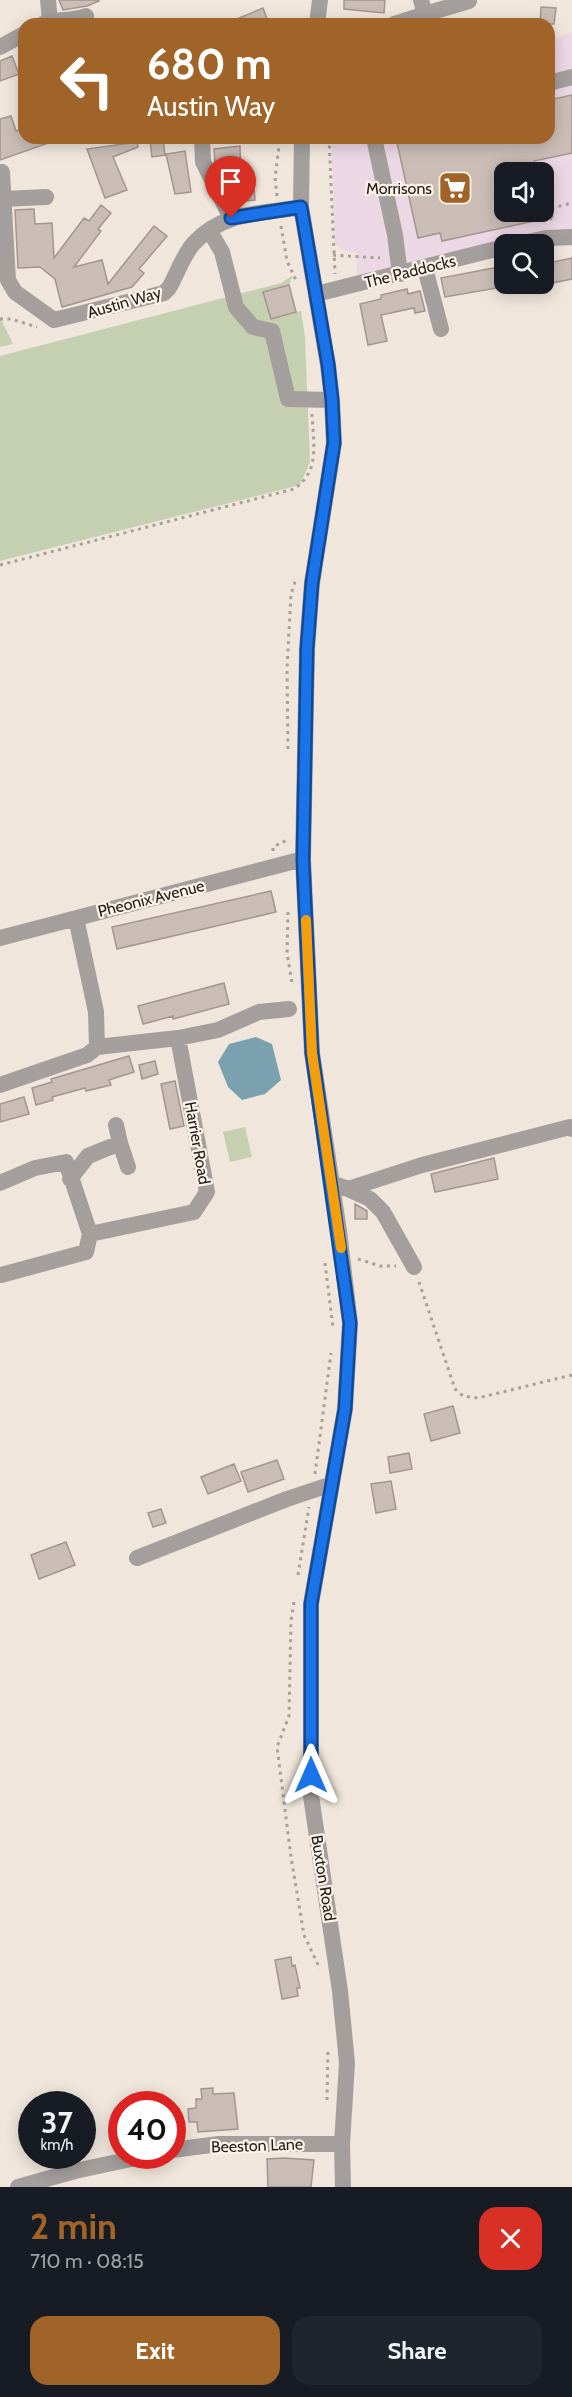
<!DOCTYPE html>
<meta charset="utf-8">
<style>
body{margin:0;font-family:Cabin,sans-serif;background:#20242c;color:#f1f3f6;height:100vh;display:flex;flex-direction:column;font-size:22px;white-space:nowrap}
*{box-sizing:border-box;margin:0}
p{font-size:20px;color:#9ea1a6}
.icon{flex:none;width:33px;height:33px;fill:none;stroke:currentColor;stroke-width:2;stroke-linecap:round;stroke-linejoin:round}
.map{position:relative;height:2187px;overflow:hidden}
.panel{display:flex;flex-direction:column;background:#171b24;flex:1}
.panel>*{flex:none}
.hud{position:absolute;left:18px;top:18px;width:537px;height:126px;border-radius:18px;box-shadow:0 3px 15px #0003;background:#a16428;color:#fff;overflow:hidden}
.tools{position:absolute;left:494px;top:162px;display:grid;gap:12px}
.tools a{display:grid;place-items:center;width:60px;height:60px;border-radius:12px;background:#171b24;box-shadow:0 3px 15px #0003;font-size:30px}
.speed{position:absolute;left:18px;top:2091px;display:flex;gap:12px;font-size:30px;font-weight:700;text-align:center}
.speed>*{display:grid;place-content:center;width:78px;height:78px;border-radius:50%;background:#171b24;box-shadow:0 3px 15px #0003;line-height:1}
.speed small{font-size:15px;font-weight:400}
.speed .limit{border:9px solid #d22;background:#fff;color:#111}
.pin{position:absolute;display:grid;place-items:center;width:51px;height:51px;color:#fff;margin:-62px -26px;border-radius:50% 50% 50% 0;rotate:-45deg;box-shadow:0 0 6px #0007}
.pin .icon{rotate:45deg}
.me{position:absolute;width:66px;margin:-33px;rotate:0deg;stroke-linejoin:round;filter:drop-shadow(0 0 4px #0008)}
.turn{display:flex;align-items:center;gap:21px;height:126px;padding:0 30px;font-size:27px}
.turn .icon{width:78px;height:78px;stroke-width:2.5}
.turn b{display:block;font-size:42px;line-height:51px}
.round{display:grid;place-items:center;flex:none;width:63px;height:63px;border-radius:18px;background:#20242c}
.head{display:flex;align-items:center;justify-content:space-between;height:102px;padding:0 30px}
h1{font-size:36px;font-weight:800;line-height:45px;color:#a16428}
.primary-button{display:flex;gap:12px;margin-top:auto;padding:12px 30px}
.primary-button a{flex:1;height:69px;border-radius:18px;background:#a16428;color:#fff;font-size:24px;font-weight:800;line-height:69px;text-align:center}
.primary-button a+a{background:#20242c;color:#f1f3f6}
.map>svg:first-child{display:block}
.commercial{fill:#ecd7e5;fill-rule:evenodd}
.green{fill:#c5d0b0}
.water{fill:#7ba1b0}
.building{fill:#cabdb6;stroke:#a39690;stroke-width:1.5}
.lines{fill:none;stroke-linecap:round;stroke-linejoin:round}
.path{stroke:#a8a099;stroke-width:3;stroke-dasharray:3 4.5;stroke-linecap:butt}
.minor{stroke:#a49e9c;stroke-width:16}
.route-casing{stroke:#114b97;stroke-width:15}
.route{stroke:#1a73e8;stroke-width:10}
.slow{stroke:#f59e0b;stroke-width:10}
.labels{text-anchor:middle;stroke-width:4.5;stroke-linejoin:round;paint-order:stroke}
.poi-label{font-size:16px;fill:#24201d;stroke:#fdf3e9;text-anchor:end}
.street-label{font-size:16px;fill:#24201d;stroke:#fdf3e9}
</style>
<div class="map">
<svg width="572" height="2187" viewBox="0 0 572 2187">
<rect width="100%" height="100%" fill="#f0e6dc"/>
<path class="commercial" d="M 572,32 L 572,246 L 543,248 L 543,244 L 504,244 L 357,287 L 357,253 L 342,250 L 335,242 L 331,138 L 549,138 L 549,40 ZM 504,172 L 543,172 L 543,212 L 504,212 Z"/>
<path class="green" d="M 293,275 L 289,285 L 296,312 L 301,311 L 305,337 L 310,462 L 300,485 L 0,561 L 0,356 L 281,283 Z
M 0,317 L 13,344 L 0,347 Z
M 245,1127 L 252,1157 L 230,1162 L 223,1132 Z"/>
<path class="water" d="M 256,1037 L 272,1044 L 281,1080 L 265,1094 L 242,1100 L 228,1087 L 218,1062 L 229,1044 Z"/>
<path class="building" d="M 59,0 L 99,0 L 99,1 L 87,6 L 63,10 Z
M 344,0 L 385,0 L 384,13 L 344,9 Z
M 541,7 L 556,8 L 554,24 L 540,24 Z
M 263,8 L 269,24 L 225,24 Z
M 12,56 L 19,74 L 0,81 L 0,61 Z
M 572,95 L 572,153 L 534,161 L 536,172 L 504,172 L 504,212 L 552,212 L 553,217 L 442,241 L 440,233 L 418,238 L 396,138 L 549,138 L 549,100 Z
M 11,116 L 16,131 L 24,128 L 24,138 L 57,138 L 57,140 L 0,160 L 0,119 Z
M 163,139 L 165,155 L 152,157 L 150,141 Z
M 137,142 L 138,147 L 113,157 L 127,190 L 105,198 L 87,149 Z
M 240,146 L 241,189 L 254,188 L 255,200 L 235,202 L 228,189 L 233,186 L 227,187 L 225,165 L 217,166 L 215,163 L 214,149 Z
M 185,151 L 191,192 L 175,194 L 166,154 Z
M 101,205 L 111,213 L 98,229 L 101,231 L 74,267 L 102,260 L 108,284 L 154,226 L 167,236 L 139,269 L 144,273 L 132,287 L 62,307 L 55,279 L 40,267 L 18,268 L 15,210 L 34,209 L 35,224 L 52,223 L 54,258 L 84,218 L 89,221 Z
M 572,258 L 572,279 L 552,283 L 551,275 L 543,276 L 543,264 Z
M 499,267 L 503,287 L 445,297 L 441,278 Z
M 289,285 L 296,312 L 271,319 L 263,292 Z
M 407,289 L 408,294 L 420,291 L 425,311 L 415,313 L 414,308 L 381,315 L 387,341 L 368,345 L 360,304 L 381,299 L 381,295 Z
M 271,891 L 276,912 L 117,949 L 112,927 Z
M 224,983 L 229,1004 L 173,1019 L 173,1016 L 143,1024 L 138,1006 Z
M 129,1056 L 134,1072 L 109,1080 L 111,1085 L 86,1091 L 85,1088 L 52,1097 L 53,1100 L 36,1105 L 32,1088 L 52,1082 L 51,1079 Z
M 155,1061 L 158,1074 L 142,1079 L 139,1065 Z
M 175,1081 L 184,1126 L 170,1129 L 161,1084 Z
M 24,1097 L 29,1114 L 0,1122 L 0,1104 Z
M 494,1158 L 498,1179 L 435,1192 L 431,1174 Z
M 355,1204 L 367,1211 L 367,1219 L 355,1219 Z
M 453,1406 L 460,1433 L 431,1441 L 424,1414 Z
M 409,1453 L 412,1469 L 390,1473 L 388,1457 Z
M 277,1460 L 284,1479 L 248,1492 L 241,1472 Z
M 234,1464 L 241,1481 L 208,1494 L 201,1477 Z
M 391,1481 L 396,1509 L 376,1513 L 371,1484 Z
M 161,1509 L 166,1523 L 153,1527 L 148,1513 Z
M 66,1542 L 75,1565 L 39,1579 L 31,1555 Z
M 291,1957 L 292,1966 L 295,1965 L 300,1988 L 297,1988 L 298,1996 L 282,1999 L 275,1960 Z
M 213,2088 L 213,2094 L 234,2093 L 238,2129 L 198,2132 L 197,2122 L 189,2122 L 188,2109 L 196,2108 L 196,2099 L 202,2099 L 201,2089 Z
M 284,2158 L 314,2160 L 311,2187 L 268,2187 L 267,2159 Z"/>
<g class="lines">
<path class="path" d="M 329,138 L 335,274
M 277,196 L 275,178 L 280,138
M 544,210 L 572,203
M 543,221 L 551,219 L 548,209
M 281,226 L 287,261 L 296,280
M 333,255 L 380,258
M 0,319 L 11,319 L 37,327
M 0,565 L 294,489 C 321,471 313,442 312,414
M 288,749 L 287,669 L 291,594 L 296,579
M 273,851 L 273,847 L 289,839
M 288,912 L 287,953 L 292,983
M 358,1259 L 380,1266 L 396,1266
M 325,1263 L 333,1328
M 419,1282 L 455,1389 L 463,1396 L 478,1398 L 572,1375
M 315,1474 L 331,1353
M 298,1575 L 309,1507
M 294,1602 L 291,1621 L 289,1716 L 277,1747 L 291,1857 L 304,1935 L 320,1969
M 327,2100 L 328,2050"/>
<path class="minor" d="M 48,0 L 50,21
M 421,0 L 425,14 L 469,1
M 43,24 C 56,18 71,22 86,16
M 317,24 L 320,0
M 394,24 L 425,14
M 0,47 L 24,34
M 549,83 L 572,77
M 202,138 L 203,162 L 231,218
M 302,138 L 301,207 L 328,365 L 332,400 L 334,443 L 312,583 L 307,649 L 303,859 L 312,1053 L 339,1231 L 350,1323 L 345,1409 L 311,1604 L 311,1796 L 340,1991 L 347,2063 L 342,2144 L 343,2187
M 374,138 L 395,235 L 400,274
M 2,172 L 8,280 L 15,292 L 54,320 L 164,293 L 169,288 C 177,274 183,255 194,243 C 223,211 262,214 301,207
M 4,199 L 46,197
M 209,230 L 222,252 L 236,307 L 253,327 L 272,331 L 288,399 L 332,400
M 518,244 L 546,238 L 572,237
M 425,268 L 441,329
M 316,294 L 504,247
M 76,918 L 96,1012 L 97,1047
M 0,938 L 303,859
M 97,1047 L 178,1038 L 218,1030 L 259,1012 L 289,1009
M 0,1085 L 87,1055 L 97,1047
M 116,1125 L 120,1143
M 70,1179 L 88,1156 L 120,1143 L 128,1167
M 0,1183 L 35,1168 L 66,1162 L 90,1234 L 86,1252 L 1,1275
M 332,1183 L 348,1189 L 422,1165 L 570,1127 L 572,1129
M 348,1189 L 370,1199 L 383,1212 L 414,1267
M 90,1234 L 194,1212 L 207,1192 L 178,1038
M 137,1558 L 287,1499 L 332,1484
M 172,2150 L 219,2144 L 342,2144
M 18,2187 L 75,2171 L 145,2156"/>
</g>
<g class="lines">
<g class="route-casing">
<path id="route" d="M 231,218 L 301,207 L 328,364 L 332,400 L 334,443 L 312,583 L 307,649 L 303,860 L 312,1053 L 350,1323 L 345,1409 L 311,1604 L 311,1775"/>
</g>
<use href="#route" class="route"/>
<path class="slow" d="M 306,920 L 312,1053 L 341,1248"/>
</g>
<defs>
<g id="supermarket-square" transform="scale(1.725)"><rect x="-9" y="-9" width="18" height="18" rx="4" fill="#a16428" stroke="#fdf3e9"/><path d="M-6-5.5h2.5l.6 2H6L4.5 2H-2.5L-4.4-4H-6ZM-1.5 3.2a1.3 1.3 0 1 0 .1 0ZM3 3.2a1.3 1.3 0 1 0 .1 0Z" fill="#fff"/></g>
</defs>
<g fill-rule="evenodd">
<use href="#supermarket-square" x="455" y="188"/>
</g>
<g class="labels">
<g class="poi-label">
<text x="432" y="194">Morrisons</text>
</g>
<g class="street-label">
<text transform="translate(410 271) rotate(-14)" y="6">The Paddocks</text>
<text transform="translate(124 302) rotate(-16)" y="6">Austin Way</text>
<text transform="translate(151 898) rotate(-14)" y="6">Pheonix Avenue</text>
<text transform="translate(198 1143) rotate(80)" y="6">Harrier Road</text>
<text transform="translate(324 1878) rotate(81)" y="6">Buxton Road</text>
<text transform="translate(257 2145) rotate(-2)" y="6">Beeston Lane</text>
</g>
</g>
</svg>
<div class="tools">
<a><svg class="icon" aria-label="sound" viewBox="0 0 24 24"><path d="M4 9h4l5-4v14l-5-4H4zM17 9q2 3 0 6"/></svg></a>
<a><svg class="icon" aria-label="search" viewBox="0 0 24 24"><circle cx="10" cy="10" r="6"/><path d="M15 15l6 6"/></svg></a>
</div>
<div class="speed"><div>37<small>km/h</small></div><div class="limit">40</div></div>
<div class="pin" style="left:231px;top:218px;background:#d93025"><svg class="icon" aria-label="arrive" viewBox="0 0 24 24"><path d="M6 21V4h12l-3 4 3 4H6"/></svg></div>
<svg class="me" style="left:311px;top:1775px" viewBox="-20 -20 40 40"><path d="M0-17L14 15 0 8-14 15z" fill="#1a73e8" stroke="#fff" stroke-width="4"/></svg>
<div class="hud">
<div class="turn"><svg class="icon" aria-label="left" viewBox="0 0 24 24"><path d="M17 20v-9H6M10 6l-5 5 5 5"/></svg><div><b>680 m</b>Austin Way</div></div>
</div>
</div>
<section class="panel">
<div class="head"><div><h1>2 min</h1><p>710 m · 08:15</p></div><a class="round" style="background:#d93025;color:#fff"><svg class="icon" aria-label="close" viewBox="0 0 24 24"><path d="M6 6l12 12M18 6L6 18"/></svg></a></div>
<div class="primary-button"><a>Exit</a><a>Share</a></div>
</section>
